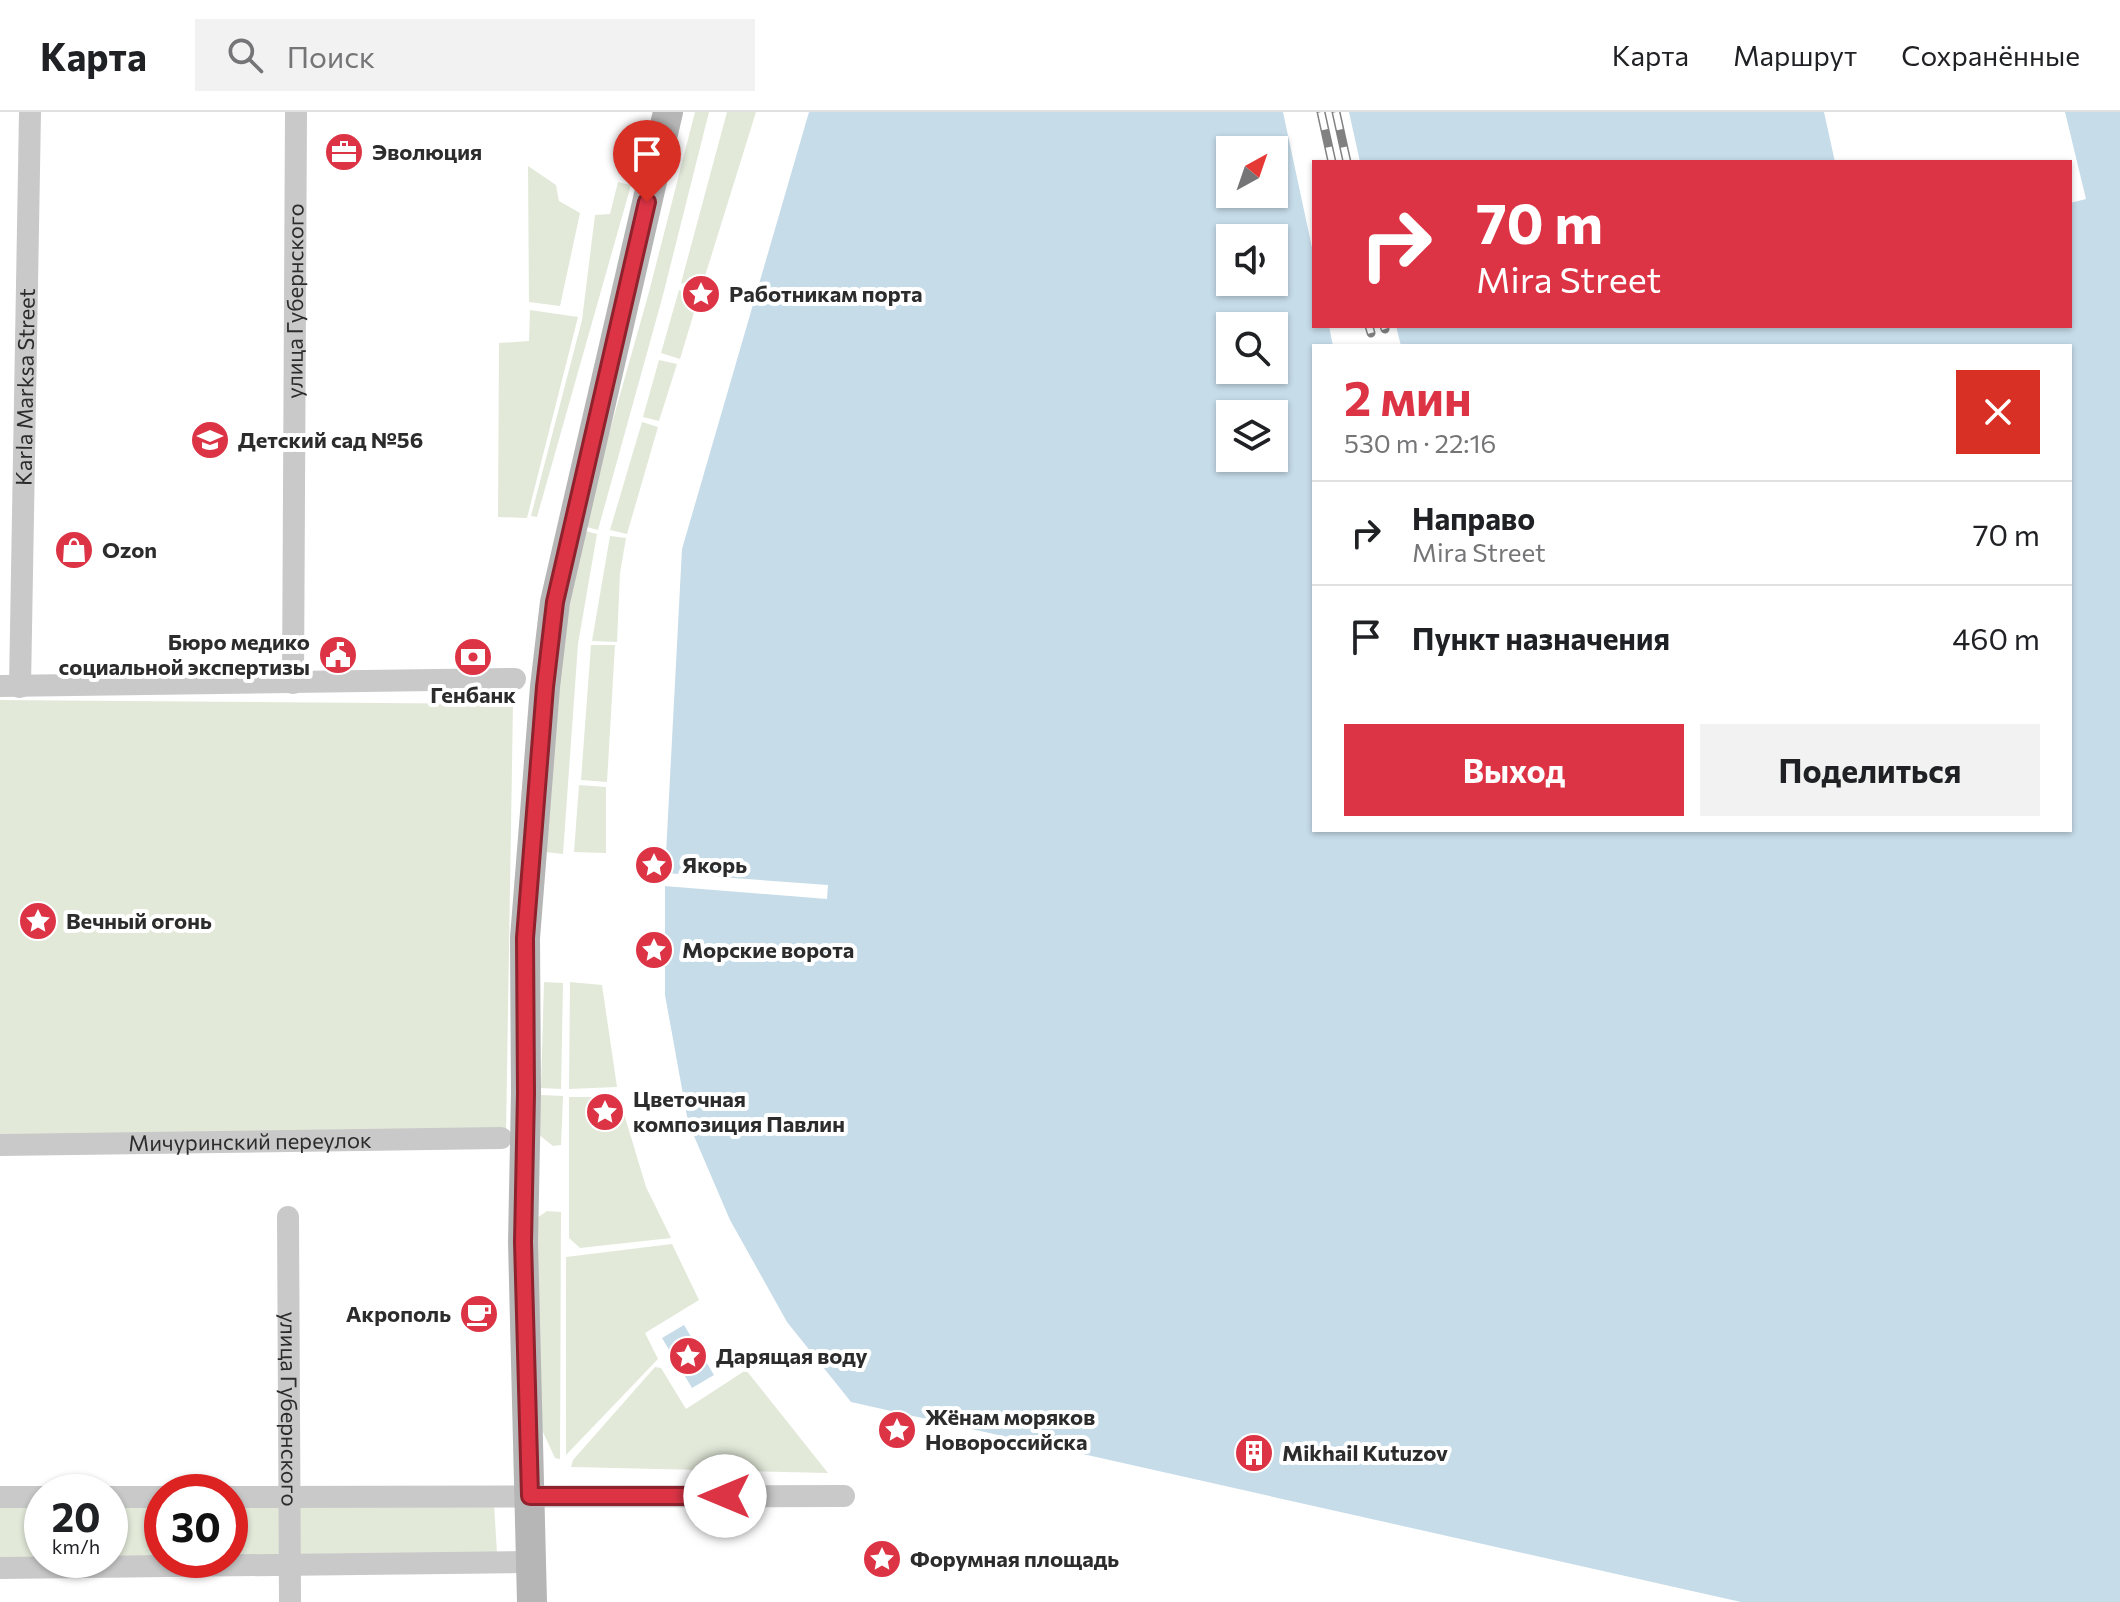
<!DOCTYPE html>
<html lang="ru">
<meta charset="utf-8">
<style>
body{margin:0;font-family:Commissioner,sans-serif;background:#f2f2f2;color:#202124;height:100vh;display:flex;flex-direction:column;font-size:30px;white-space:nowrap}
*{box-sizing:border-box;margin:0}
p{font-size:26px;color:#757577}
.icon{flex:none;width:44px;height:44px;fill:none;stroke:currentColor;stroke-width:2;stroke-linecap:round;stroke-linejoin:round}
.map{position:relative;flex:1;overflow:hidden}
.panel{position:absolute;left:1312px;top:232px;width:760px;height:488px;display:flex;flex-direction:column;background:#fff;border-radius:0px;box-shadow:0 2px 6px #0004}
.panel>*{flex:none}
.top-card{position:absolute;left:1312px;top:48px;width:760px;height:168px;border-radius:0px;box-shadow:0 2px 6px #0004;background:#dc3445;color:#fff;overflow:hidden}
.needle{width:52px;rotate:40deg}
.tools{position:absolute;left:1216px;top:24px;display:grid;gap:16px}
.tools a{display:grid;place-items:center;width:72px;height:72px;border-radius:0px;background:#fff;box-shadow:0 2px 6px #0004;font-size:40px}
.speed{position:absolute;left:24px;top:1362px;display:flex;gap:16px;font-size:40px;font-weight:700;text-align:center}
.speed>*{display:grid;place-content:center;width:104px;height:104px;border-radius:50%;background:#fff;box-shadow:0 2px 6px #0004;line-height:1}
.speed small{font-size:20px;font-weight:400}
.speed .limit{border:12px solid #d22;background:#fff;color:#111}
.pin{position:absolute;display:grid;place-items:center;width:68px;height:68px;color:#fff;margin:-82px -34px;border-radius:50% 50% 50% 0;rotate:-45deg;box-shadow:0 0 8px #0007}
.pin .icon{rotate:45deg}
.me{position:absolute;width:88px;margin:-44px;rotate:270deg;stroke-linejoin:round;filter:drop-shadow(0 0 6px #0008)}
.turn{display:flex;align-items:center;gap:28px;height:168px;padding:0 32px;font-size:36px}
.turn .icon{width:104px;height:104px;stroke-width:2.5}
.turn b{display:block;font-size:56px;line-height:68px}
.round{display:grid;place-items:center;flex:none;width:84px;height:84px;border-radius:0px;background:#f2f2f2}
.overview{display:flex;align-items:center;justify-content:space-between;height:136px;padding:0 32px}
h1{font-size:48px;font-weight:700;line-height:60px;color:#dc3445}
.cta{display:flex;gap:16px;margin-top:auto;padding:16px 32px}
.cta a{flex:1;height:92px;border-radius:0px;background:#dc3445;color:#fff;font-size:32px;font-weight:700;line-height:92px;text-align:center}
.cta a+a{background:#f2f2f2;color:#202124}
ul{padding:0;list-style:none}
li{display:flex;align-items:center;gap:24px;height:104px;padding:0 32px;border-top:2px solid #e0e0e0}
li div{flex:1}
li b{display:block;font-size:30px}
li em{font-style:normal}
header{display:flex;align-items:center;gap:48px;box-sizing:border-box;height:112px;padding:0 40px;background:#fff;border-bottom:2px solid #e0e0e0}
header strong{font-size:38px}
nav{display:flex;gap:44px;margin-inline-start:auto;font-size:28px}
.search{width:560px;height:72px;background:#f2f2f2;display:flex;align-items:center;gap:20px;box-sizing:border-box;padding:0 28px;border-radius:0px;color:#757577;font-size:30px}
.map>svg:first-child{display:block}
.green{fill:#e2e9d9}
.water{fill:#c6dce9;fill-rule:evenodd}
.pier{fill:#fff}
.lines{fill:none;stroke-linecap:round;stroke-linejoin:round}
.street{stroke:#c9c9c9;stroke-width:22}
.secondary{stroke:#b6b6b6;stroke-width:30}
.rail-casing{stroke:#818181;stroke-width:9}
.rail{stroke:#fff;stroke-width:6;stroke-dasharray:18;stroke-linecap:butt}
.route-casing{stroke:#8f222d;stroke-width:20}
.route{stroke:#dc3445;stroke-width:14}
.labels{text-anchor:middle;stroke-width:8;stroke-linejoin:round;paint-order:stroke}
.poi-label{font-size:22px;font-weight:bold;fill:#2c2c2c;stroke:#fff;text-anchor:start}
.street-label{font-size:22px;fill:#2c2c2c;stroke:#fff}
</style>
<header>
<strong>Карта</strong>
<div class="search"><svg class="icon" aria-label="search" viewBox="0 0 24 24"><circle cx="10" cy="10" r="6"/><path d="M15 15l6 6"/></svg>Поиск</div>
<nav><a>Карта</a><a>Маршрут</a><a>Сохранённые</a></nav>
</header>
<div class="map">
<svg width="2120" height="1490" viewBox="0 0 2120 1490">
<rect width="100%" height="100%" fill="#fff"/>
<path class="green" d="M 695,0 L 709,0 L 663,183 L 598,418 L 583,414 L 649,180 Z
M 727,0 L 756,0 L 701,177 L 681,171 Z
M 528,54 L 556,73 L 559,89 L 580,101 L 560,194 L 529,190 Z
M 618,70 L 631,73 L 537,405 L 531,404 L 582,208 L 595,103 L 610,102 Z
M 679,178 L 699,184 L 680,247 L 661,241 Z
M 530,198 L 578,205 L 527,406 L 498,405 L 499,231 L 529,229 Z
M 659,248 L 677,252 L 659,309 L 643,305 Z
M 642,310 L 658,315 L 627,422 L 610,418 Z
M 582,418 L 597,422 L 578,532 L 563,742 L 545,740 L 557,531 Z
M 610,424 L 626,426 L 620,461 L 617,530 L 592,529 Z
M 591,533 L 615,533 L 607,670 L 581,668 Z
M 0,588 L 513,592 L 506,1021 L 0,1025 Z
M 579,673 L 606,675 L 606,741 L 574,740 Z
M 544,870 L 563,871 L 561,977 L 541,976 Z
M 570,870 L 602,873 L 617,975 L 569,977 Z
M 541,983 L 563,984 L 561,1033 L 553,1034 L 538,1022 Z
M 569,985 L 619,985 L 646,1075 L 671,1126 L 580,1136 L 569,1126 Z
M 547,1099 L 561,1100 L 560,1347 L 555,1346 L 542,1318 L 534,1108 Z
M 672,1132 L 699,1188 L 645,1221 L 658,1247 L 566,1343 L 566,1145 Z
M 655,1255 L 661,1256 L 686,1297 L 746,1258 L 828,1361 L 571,1355 L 573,1348 Z
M 0,1389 L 42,1389 L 42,1448 L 0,1448 Z
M 110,1389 L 162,1389 L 162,1446 L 110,1447 Z
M 230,1389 L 279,1389 L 279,1445 L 230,1446 Z
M 300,1391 L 494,1392 L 497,1441 L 299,1442 Z"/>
<path class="water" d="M 809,0 L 1283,0 L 1314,145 L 1314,214 L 1329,214 L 1333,234 L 1314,234 L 1314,718 L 2070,718 L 2070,234 L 1401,234 L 1396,214 L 2070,214 L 2070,91 L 2086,87 L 2065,0 L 2120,0 L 2120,1490 L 1741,1490 L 851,1290 L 787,1210 L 730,1108 L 688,1010 L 665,883 L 665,761 L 682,437 ZM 1230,38 L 1274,38 L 1274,82 L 1230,82 ZM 1230,126 L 1274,126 L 1274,170 L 1230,170 ZM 1230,214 L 1274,214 L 1274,258 L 1230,258 ZM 1230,302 L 1274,302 L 1274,346 L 1230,346 Z
M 1349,0 L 1824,0 L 1835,50 L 1360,50 Z
M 684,1213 L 714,1263 L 692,1276 L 662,1226 Z"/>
<path class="pier" d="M 665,761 L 828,773 L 827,787 L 664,774 Z"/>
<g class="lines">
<g class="street">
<path id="s1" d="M 293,571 L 296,0"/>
<path d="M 0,574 L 515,567"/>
<path id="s2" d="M 20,575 L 30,0"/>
<path id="s3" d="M 0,1033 L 501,1026"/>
<path id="s4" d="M 288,1105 L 290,1490"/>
<path d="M 0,1385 L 42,1385"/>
<path d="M 110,1385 L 162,1385"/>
<path d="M 230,1385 L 844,1384"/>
<path d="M 0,1456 L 532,1450"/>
</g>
<path class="secondary" d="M 532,1490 L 523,1130 L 526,981 L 525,826 L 545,575 L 555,490 L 668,0"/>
<g class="rail-casing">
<path id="rail" d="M 1321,0 L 1332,50
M 1336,0 L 1347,50
M 1369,214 L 1371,221
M 1384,214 L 1385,217"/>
</g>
<use href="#rail" class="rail"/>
</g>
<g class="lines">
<g class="route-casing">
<path id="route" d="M 647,90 L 555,490 L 545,575 L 525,826 L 526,981 L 523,1130 L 530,1384 L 725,1384"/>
</g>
<use href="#route" class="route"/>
</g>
<defs>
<g id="office-disc" transform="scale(2)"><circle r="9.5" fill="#dc3445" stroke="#fff"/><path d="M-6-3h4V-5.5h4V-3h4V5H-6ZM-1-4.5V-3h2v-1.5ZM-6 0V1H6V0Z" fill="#fff"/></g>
<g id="sight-disc" transform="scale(2)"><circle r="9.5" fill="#dc3445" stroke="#fff"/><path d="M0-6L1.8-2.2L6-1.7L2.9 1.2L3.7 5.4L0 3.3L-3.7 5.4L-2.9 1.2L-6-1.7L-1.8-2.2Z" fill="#fff"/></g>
<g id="school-disc" transform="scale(2)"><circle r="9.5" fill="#dc3445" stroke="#fff"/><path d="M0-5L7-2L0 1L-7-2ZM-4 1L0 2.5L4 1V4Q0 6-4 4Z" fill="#fff"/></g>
<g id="shop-disc" transform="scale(2)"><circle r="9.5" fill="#dc3445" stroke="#fff"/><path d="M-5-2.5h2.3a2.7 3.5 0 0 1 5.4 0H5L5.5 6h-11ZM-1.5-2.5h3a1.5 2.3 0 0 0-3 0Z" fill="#fff"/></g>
<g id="civic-disc" transform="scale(2)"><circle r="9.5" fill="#dc3445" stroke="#fff"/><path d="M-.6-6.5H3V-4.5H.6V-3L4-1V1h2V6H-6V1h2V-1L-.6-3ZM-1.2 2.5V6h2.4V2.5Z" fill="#fff"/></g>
<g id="bank-disc" transform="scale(2)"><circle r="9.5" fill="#dc3445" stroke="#fff"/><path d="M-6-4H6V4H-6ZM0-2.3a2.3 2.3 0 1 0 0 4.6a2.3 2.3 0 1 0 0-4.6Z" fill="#fff"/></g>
<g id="cafe-disc" transform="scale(2)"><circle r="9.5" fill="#dc3445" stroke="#fff"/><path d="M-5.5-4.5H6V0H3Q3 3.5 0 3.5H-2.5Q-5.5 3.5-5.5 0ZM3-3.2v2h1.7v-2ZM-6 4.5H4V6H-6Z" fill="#fff"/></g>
<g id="building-disc" transform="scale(2)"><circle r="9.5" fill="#dc3445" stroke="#fff"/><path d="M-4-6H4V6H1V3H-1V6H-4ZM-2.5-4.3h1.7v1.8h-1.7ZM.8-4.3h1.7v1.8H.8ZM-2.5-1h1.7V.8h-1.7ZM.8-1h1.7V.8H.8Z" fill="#fff"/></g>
</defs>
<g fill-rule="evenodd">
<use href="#office-disc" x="344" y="40"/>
<use href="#sight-disc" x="701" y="182"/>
<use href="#school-disc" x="210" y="328"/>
<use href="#shop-disc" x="74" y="438"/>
<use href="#civic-disc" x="338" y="543"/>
<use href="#bank-disc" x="473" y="545"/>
<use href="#sight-disc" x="654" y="753"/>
<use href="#sight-disc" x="38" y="809"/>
<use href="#sight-disc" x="654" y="838"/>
<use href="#sight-disc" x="605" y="1000"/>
<use href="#cafe-disc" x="479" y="1202"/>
<use href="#sight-disc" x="688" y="1244"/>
<use href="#sight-disc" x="897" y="1318"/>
<use href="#building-disc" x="1254" y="1341"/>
<use href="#sight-disc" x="882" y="1447"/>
</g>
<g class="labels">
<g class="poi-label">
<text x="372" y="48">Эволюция</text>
<text x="729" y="190">Работникам порта</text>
<text x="238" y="336">Детский сад №56</text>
<text x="102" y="446">Ozon</text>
<text x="310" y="538" text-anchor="end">Бюро медико<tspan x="310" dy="25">социальной экспертизы</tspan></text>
<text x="473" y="591" text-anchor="middle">Генбанк</text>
<text x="682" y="761">Якорь</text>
<text x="66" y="817">Вечный огонь</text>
<text x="682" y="846">Морские ворота</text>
<text x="633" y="995">Цветочная<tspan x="633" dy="25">композиция Павлин</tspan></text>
<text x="451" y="1210" text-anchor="end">Акрополь</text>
<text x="716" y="1252">Дарящая воду</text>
<text x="925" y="1313">Жёнам моряков<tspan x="925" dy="25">Новороссийска</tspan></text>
<text x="1282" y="1349">Mikhail Kutuzov</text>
<text x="910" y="1455">Форумная площадь</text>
</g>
<g class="street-label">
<text dy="8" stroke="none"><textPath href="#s1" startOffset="382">улица Губернского</textPath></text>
<text dy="8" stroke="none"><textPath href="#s2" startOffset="300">Karla Marksa Street</textPath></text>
<text dy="8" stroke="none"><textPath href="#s3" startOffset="250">Мичуринский переулок</textPath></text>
<text dy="8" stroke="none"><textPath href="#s4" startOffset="192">улица Губернского</textPath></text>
</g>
</g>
</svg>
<div class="tools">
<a><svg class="needle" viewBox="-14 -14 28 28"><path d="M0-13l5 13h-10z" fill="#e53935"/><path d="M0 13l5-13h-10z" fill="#757577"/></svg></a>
<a><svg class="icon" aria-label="sound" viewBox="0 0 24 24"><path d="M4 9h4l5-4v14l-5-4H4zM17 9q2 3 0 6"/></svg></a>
<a><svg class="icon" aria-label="search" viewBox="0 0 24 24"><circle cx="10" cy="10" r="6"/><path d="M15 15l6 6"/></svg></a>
<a><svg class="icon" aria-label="layers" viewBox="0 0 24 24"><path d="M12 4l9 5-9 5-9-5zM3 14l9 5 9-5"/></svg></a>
</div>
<div class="speed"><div>20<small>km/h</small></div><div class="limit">30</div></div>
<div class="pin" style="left:647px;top:90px;background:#d93025"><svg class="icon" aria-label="arrive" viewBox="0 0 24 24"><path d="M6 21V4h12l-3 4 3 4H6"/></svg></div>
<svg class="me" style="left:725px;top:1384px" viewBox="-20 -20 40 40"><circle r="19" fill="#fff"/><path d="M0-13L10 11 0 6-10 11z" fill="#dc3445"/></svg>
<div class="top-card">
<div class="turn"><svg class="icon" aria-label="right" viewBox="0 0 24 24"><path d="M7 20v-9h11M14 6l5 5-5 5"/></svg><div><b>70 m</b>Mira Street</div></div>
</div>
<section class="panel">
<div class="overview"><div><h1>2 мин</h1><p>530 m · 22:16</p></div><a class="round" style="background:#d93025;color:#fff"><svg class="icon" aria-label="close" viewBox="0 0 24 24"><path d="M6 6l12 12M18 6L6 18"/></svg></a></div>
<ul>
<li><svg class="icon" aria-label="right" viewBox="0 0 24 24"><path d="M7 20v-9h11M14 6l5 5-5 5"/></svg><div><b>Направо</b><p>Mira Street</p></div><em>70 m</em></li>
<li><svg class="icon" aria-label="arrive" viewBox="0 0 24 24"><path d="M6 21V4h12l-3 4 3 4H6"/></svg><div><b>Пункт назначения</b></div><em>460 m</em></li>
</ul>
<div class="cta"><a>Выход</a><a>Поделиться</a></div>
</section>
</div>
